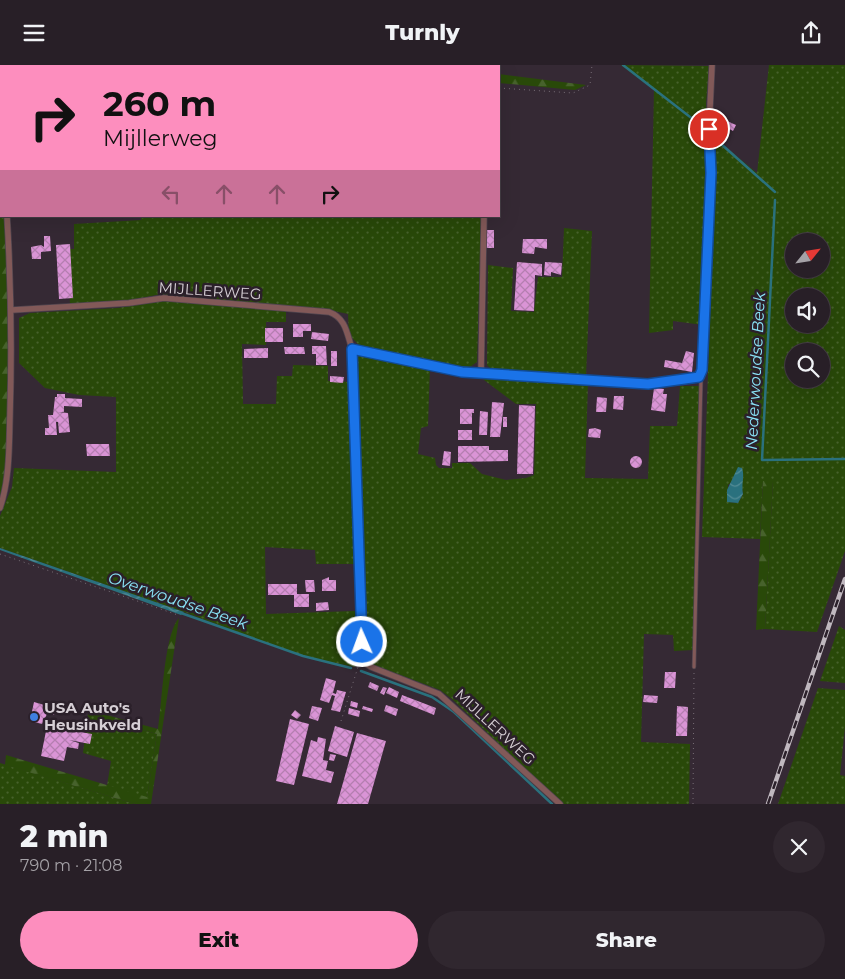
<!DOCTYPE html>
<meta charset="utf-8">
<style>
body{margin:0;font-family:Montserrat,sans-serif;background:#30272f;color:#f1f3f6;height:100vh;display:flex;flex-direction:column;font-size:19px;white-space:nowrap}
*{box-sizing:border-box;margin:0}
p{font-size:16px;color:#a5a2a7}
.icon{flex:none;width:28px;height:28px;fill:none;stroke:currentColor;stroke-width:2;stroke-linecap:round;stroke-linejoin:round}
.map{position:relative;height:739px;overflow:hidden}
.details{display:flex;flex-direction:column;background:#281f27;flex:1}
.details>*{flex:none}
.guide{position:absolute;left:0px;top:0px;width:500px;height:152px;box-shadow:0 5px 20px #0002,0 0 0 1px #443d44;background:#fd8ebe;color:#111;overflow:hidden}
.needle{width:32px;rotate:60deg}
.controls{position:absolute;left:785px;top:168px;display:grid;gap:10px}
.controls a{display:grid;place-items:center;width:45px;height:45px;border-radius:50%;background:#281f27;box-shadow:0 5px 20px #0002,0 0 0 1px #443d44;font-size:25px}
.pin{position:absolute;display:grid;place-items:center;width:42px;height:42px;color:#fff;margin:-21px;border:2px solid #fff;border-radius:50%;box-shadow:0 1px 5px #0007}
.me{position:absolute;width:55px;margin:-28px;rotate:358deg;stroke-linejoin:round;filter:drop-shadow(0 0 4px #0008)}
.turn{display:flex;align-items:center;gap:18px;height:105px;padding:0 20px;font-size:22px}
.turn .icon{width:65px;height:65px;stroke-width:2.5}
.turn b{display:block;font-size:35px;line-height:42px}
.lanes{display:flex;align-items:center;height:48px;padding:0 20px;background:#0003;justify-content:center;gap:25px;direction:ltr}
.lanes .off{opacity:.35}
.round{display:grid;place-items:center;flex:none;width:52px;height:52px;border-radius:26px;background:#30272f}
.summary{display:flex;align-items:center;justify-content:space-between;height:85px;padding:0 20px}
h1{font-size:30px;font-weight:800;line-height:38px}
.primary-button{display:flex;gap:10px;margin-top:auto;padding:10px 20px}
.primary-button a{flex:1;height:58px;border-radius:30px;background:#fd8ebe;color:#111;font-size:20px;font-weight:800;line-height:58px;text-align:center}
.primary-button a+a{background:#30272f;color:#f1f3f6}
header{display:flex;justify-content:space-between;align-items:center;height:65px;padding:0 20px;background:#281f27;font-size:22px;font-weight:800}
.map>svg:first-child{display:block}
.grass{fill:url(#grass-dots);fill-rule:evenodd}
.forest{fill:url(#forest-firs)}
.water{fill:url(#water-waves)}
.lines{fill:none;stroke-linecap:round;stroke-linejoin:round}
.stream{stroke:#2a717e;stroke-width:2.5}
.building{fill:url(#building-cross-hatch)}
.lane-casing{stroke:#4f444e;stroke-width:4.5}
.street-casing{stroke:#4f444e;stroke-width:7}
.path{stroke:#786e77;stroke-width:1;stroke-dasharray:1 4;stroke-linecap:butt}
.lane{stroke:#825958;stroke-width:3}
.street{stroke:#825958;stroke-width:5.5}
.rail-casing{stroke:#c0b8bf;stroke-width:4.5}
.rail{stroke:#2b202a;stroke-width:2.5;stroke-dasharray:8;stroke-linecap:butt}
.route-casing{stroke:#114b97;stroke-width:12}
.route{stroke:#1a73e8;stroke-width:9}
.shop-dot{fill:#3f7fe0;stroke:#2b202a;stroke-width:2}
.labels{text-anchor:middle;stroke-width:5;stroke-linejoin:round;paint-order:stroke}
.street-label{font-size:15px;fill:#d6cfd5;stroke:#2b202a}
.poi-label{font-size:15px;font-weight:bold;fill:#d6cfd5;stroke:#2b202a;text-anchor:start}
.water-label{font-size:16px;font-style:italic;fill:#8ae4f7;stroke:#2b202a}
</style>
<header><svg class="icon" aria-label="menu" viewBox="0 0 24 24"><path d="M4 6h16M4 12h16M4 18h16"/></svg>Turnly<svg class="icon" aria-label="share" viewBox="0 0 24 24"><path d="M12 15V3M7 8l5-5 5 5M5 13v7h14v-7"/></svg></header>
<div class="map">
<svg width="845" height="739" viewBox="0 0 845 739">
<defs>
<pattern id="grass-dots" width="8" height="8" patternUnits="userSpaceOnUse" patternTransform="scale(1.25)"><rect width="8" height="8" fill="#294909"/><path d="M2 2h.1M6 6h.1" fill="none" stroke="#47622c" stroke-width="1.8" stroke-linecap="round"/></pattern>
<pattern id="forest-firs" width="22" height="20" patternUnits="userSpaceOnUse" patternTransform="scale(1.25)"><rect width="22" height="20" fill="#294909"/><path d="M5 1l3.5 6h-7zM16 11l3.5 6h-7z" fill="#47622c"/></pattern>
<pattern id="water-waves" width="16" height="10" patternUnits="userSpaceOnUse" patternTransform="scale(1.25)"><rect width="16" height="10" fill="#2a717e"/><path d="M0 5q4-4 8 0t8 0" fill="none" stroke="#528b95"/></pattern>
<pattern id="building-cross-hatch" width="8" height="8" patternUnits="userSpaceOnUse" patternTransform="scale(1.25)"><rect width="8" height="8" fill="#da94d6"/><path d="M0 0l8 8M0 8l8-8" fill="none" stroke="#b47eb0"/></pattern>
</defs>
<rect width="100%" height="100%" fill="#352934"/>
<path class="grass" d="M 138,0 L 355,0 L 138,1 Z
M 621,0 L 709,1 L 706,38 L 708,94 L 703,260 L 673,256 L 673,265 L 649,268 L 654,25 Z
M 769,0 L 845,0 L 845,486 L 817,567 L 765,564 L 773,416 L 763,416 L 760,474 L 702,472 L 715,119 L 711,70 L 757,108 ZM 794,176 L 821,176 L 821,204 L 794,204 ZM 794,231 L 821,231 L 821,259 L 794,259 ZM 794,286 L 821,286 L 821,314 L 794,314 ZM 743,407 L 741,421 L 743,429 L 738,438 L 728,437 L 728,420 Z
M 0,37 L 1,151 L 5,151 L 6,159 L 0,159 Z
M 141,151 L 481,151 L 477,297 L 467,304 L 361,282 L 349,270 L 348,249 L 334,246 L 161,229 L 132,235 L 70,239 L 67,184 L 74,184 L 74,159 L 141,155 Z
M 564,163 L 592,166 L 586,312 L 490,303 L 487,300 L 488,200 L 513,203 L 511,246 L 534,247 L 538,212 L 562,212 Z
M 170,235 L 286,246 L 286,257 L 266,257 L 266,280 L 242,279 L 243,339 L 276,339 L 277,311 L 292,311 L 293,300 L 328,301 L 328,316 L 352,317 L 356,499 L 316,499 L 315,485 L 265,482 L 266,549 L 354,546 L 359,549 L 360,575 L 355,602 L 305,592 L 184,547 L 0,483 L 0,451 L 12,422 L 14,403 L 116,407 L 116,332 L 79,330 L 45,323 L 19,298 L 19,253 L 30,248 L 118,243 Z
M 360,289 L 430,302 L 428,361 L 421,363 L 418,389 L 435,393 L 436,400 L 439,403 L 452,403 L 452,398 L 470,398 L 482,409 L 506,415 L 526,413 L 534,410 L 536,339 L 516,339 L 484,315 L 483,310 L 588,317 L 585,413 L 648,414 L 650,361 L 677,361 L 680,321 L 700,321 L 693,585 L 674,586 L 673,570 L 644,569 L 641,677 L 690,679 L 689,739 L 562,739 L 452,634 L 440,625 L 369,598 L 356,293 Z
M 839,561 L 845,565 L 845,618 L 820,616 Z
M 818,623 L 845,625 L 845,662 L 840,710 L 845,711 L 845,739 L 778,739 Z
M 88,649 L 157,669 L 147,733 L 107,721 L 111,696 L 83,688 Z
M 0,698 L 135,739 L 0,739 Z"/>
<path class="forest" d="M 499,9 L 586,20 L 575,25 L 499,18 Z
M 0,159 L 6,159 L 11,281 L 5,419 L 0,436 Z
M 763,416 L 773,416 L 765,564 L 756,565 Z
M 179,553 L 151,739 L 135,739 L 5,700 L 6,690 L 147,732 L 157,669 L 88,649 L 88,645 L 158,664 C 162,640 164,569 179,553 Z"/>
<path class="water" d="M 738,402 L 742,403 C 745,411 741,420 743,429 L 738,438 L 727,437 L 727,425 Z
M 0,483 L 184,547 L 181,550 L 0,485 Z"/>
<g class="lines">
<path class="stream" d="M 623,0 L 703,62
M 711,70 L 775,127
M 775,135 L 762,395 L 845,394
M 181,548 L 303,591 L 351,603
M 361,606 L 432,632 L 454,647 L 552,739"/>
</g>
<path class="building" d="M 727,56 L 736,60 L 733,66 L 724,61 Z
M 486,165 L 494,165 L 494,183 L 486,183 Z
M 44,171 L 50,171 L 51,186 L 41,187 L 41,194 L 32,194 L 31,182 L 41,180 L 44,182 Z
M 523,174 L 547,174 L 547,184 L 535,182 L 534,189 L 522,188 Z
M 70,179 L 73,233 L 59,234 L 56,180 Z
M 517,197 L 542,199 L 542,211 L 535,210 L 534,246 L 514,245 Z
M 545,197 L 562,198 L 561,210 L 551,207 L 551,211 L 544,210 Z
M 293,259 L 311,259 L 311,266 L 303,266 L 303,272 L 293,272 Z
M 265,263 L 283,263 L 283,277 L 265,277 Z
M 312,267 L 329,269 L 328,276 L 311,274 Z
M 312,281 L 326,281 L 327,300 L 316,300 L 316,289 L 312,289 Z
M 284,282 L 304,282 L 305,289 L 285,289 Z
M 268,283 L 268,293 L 244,293 L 244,284 Z
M 331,286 L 337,286 L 337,301 L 331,301 Z
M 686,286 L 694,288 L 692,307 L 664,302 L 665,295 L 682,298 Z
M 330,311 L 344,312 L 343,318 L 330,317 Z
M 654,323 L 664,324 L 663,329 L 667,329 L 665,347 L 651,345 Z
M 57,329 L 65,329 L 65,333 L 82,334 L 82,342 L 64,341 L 64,347 L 58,347 L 68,348 L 70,367 L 59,368 L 58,357 L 56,357 L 57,370 L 45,370 L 45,363 L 49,363 L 48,350 L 53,350 L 55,332 L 57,332 Z
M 614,331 L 624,331 L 623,345 L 613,344 Z
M 597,332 L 607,333 L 606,347 L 596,347 Z
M 492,337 L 504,338 L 500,372 L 490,372 Z
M 519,340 L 535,341 L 533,409 L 517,409 Z
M 460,344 L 474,344 L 474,348 L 472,348 L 472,359 L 460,359 Z
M 480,346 L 488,347 L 487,370 L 479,370 Z
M 503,352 L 507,352 L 507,362 L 503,362 Z
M 595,363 L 601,365 L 600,373 L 588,372 L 589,364 Z
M 458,365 L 472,365 L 472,375 L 458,375 Z
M 86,379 L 109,379 L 110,391 L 87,391 Z
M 458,381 L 489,381 L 489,385 L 508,385 L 508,396 L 458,397 Z
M 444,386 L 451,387 L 450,401 L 442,400 Z
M630 397a6 6 0 1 1 12 0a6 6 0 1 1-12 0Z
M 329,512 L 329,515 L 336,515 L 336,526 L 322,526 L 322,515 Z
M 305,515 L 314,515 L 315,527 L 306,527 Z
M 268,519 L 297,519 L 297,529 L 309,529 L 309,542 L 294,542 L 294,530 L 268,530 Z
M 328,537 L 329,545 L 316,546 L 316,538 Z
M 665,607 L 676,607 L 675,623 L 664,623 Z
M 326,613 L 336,616 L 333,628 L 336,629 L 337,625 L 346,627 L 340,647 L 331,645 L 335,631 L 332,630 L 329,638 L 320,635 Z
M 370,617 L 379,621 L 377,626 L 368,622 Z
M 383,622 L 387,623 L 384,630 L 380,628 Z
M 389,622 L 399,627 L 397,633 L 386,628 Z
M 402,630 L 436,643 L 434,650 L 400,636 Z
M 644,630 L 658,631 L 657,638 L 643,637 Z
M 351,636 L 358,638 L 357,643 L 350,641 Z
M 34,637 L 55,643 L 54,650 L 47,649 L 42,659 L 30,656 Z
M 386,640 L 398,644 L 396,651 L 384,646 Z
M 312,641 L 322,643 L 318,656 L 309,653 Z
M 363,641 L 373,644 L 372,647 L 362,644 Z
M 677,641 L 688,642 L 687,671 L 676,671 Z
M 349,643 L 360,646 L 359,652 L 348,649 Z
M 295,645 L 301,650 L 297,654 L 291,650 Z
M 290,654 L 309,659 L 294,720 L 276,716 Z
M 47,661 L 92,669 L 90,679 L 69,675 L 79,678 L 78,684 L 67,682 L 64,696 L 41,691 Z
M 335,661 L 354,667 L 347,692 L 328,686 Z
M 357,668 L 386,676 L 368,739 L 337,739 Z
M 318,672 L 326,674 L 323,695 L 328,696 L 326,705 L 334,707 L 331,718 L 302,711 L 311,675 L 317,677 Z
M 330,689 L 336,690 L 334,696 L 329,695 Z"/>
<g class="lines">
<g class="lane-casing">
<path id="lane" d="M 694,602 L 701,315 L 699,312"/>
</g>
<g class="street-casing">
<path id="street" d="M 2,0 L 2,1
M 12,245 L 129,238 L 164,233 L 329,247 C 346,253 347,269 352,284 L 462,307 L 481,307 L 484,151
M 352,284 L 362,577 L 360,595 L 371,602 L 439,629 L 560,739
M 481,307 L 649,319 L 699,312 L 702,305 L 711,108 L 709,64 L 712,0
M 0,443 C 10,413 9,381 10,349 C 12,283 11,218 7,151"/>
</g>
<path class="path" d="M 499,23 L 573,28 L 590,20 L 592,0
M 0,489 L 178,550
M 341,656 L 358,602
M 693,739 L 694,607"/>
<use href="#lane" class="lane"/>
<use href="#street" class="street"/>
<g class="rail-casing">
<path id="rail" d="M 768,739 L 845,514"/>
</g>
<use href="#rail" class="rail"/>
</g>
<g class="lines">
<g class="route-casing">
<path id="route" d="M 362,577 L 352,284 L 462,307 L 648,319 L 699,312 L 702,305 L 711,108 L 709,64"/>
</g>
<use href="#route" class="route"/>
</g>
<circle class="shop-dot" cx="34" cy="652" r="5"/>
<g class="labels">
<g class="street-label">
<text transform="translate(210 226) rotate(4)" y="5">MIJLLERWEG</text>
<text transform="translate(495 662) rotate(43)" y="5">MIJLLERWEG</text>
</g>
<g class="poi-label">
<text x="44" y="648">USA Auto's<tspan x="44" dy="17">Heusinkveld</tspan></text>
</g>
<g class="water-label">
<text transform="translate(755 306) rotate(-87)" y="6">Nederwoudse Beek</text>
<text transform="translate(178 535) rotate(19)" y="6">Overwoudse Beek</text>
</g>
</g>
</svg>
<div class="controls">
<a><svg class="needle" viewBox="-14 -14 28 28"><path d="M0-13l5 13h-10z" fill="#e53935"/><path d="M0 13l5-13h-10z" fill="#a5a2a7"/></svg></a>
<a><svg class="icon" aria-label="sound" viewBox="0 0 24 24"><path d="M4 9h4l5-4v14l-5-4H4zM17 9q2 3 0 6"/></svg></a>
<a><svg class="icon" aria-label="search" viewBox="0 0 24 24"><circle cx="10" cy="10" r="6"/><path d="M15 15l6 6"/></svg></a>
</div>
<div class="pin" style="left:709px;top:64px;background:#d93025"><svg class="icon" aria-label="arrive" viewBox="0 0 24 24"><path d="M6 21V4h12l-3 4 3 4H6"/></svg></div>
<svg class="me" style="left:362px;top:577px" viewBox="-20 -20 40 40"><circle r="17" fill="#1a73e8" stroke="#fff" stroke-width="3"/><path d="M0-11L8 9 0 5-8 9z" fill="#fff"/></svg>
<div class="guide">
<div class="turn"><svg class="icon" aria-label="right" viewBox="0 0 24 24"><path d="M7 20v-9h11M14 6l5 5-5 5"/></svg><div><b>260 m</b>Mijllerweg</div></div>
<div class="lanes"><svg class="icon off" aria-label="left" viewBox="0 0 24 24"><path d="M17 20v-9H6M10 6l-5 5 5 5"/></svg><svg class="icon off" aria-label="ahead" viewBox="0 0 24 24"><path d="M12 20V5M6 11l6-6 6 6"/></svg><svg class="icon off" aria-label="ahead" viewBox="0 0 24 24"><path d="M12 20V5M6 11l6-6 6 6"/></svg><svg class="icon" aria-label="right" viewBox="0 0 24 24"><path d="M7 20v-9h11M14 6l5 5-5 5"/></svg></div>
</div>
</div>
<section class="details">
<div class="summary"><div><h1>2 min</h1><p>790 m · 21:08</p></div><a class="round"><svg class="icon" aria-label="close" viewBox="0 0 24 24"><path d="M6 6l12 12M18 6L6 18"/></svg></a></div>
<div class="primary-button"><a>Exit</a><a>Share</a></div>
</section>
